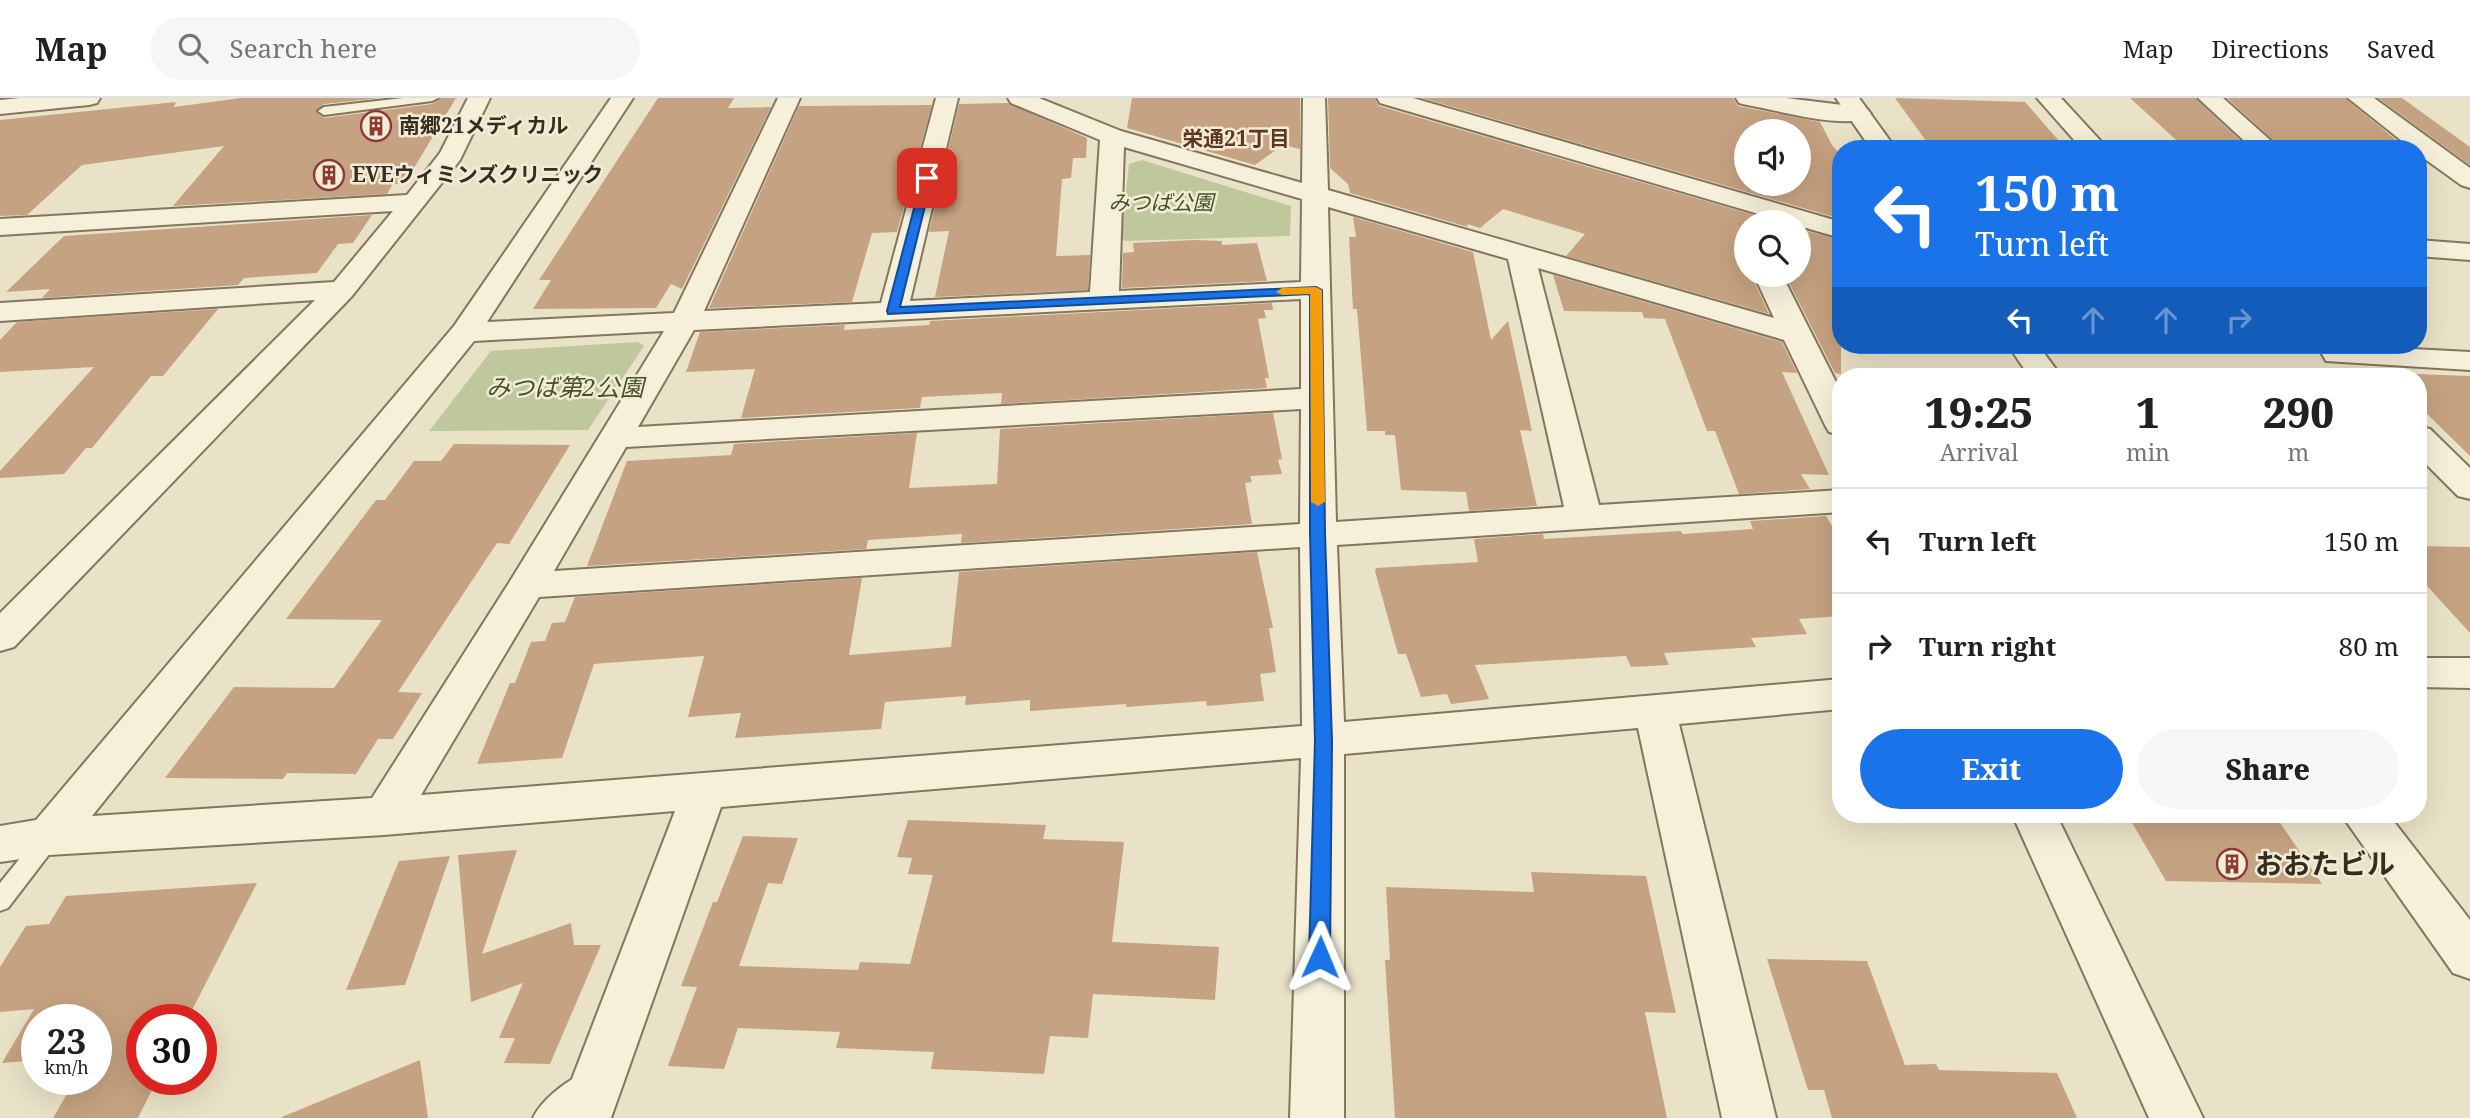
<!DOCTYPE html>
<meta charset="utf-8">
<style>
body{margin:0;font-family:"Noto Serif","Noto Sans JP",serif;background:#f6f6f6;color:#202124;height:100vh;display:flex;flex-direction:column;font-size:26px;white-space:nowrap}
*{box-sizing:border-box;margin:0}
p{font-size:23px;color:#757577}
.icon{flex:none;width:38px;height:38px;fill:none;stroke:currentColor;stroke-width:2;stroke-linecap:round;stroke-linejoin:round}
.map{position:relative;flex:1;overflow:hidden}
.details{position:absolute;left:1832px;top:270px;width:595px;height:455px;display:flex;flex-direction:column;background:#fff;border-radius:28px;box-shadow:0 7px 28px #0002}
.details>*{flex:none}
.top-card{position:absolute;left:1832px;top:42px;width:595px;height:214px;border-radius:28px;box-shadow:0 7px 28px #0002;background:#1a73e8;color:#fff;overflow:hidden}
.fabs{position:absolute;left:1734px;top:21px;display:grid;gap:14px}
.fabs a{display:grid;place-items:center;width:77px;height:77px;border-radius:50%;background:#fff;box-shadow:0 7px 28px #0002;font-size:35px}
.speed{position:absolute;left:21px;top:906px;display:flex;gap:14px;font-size:35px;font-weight:700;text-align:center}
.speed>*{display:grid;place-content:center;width:91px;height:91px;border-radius:50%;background:#fff;box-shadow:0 7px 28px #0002;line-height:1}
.speed small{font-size:18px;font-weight:400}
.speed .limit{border:10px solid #d22;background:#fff;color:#111}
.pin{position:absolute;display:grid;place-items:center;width:60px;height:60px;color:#fff;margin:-30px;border-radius:14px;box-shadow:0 4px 10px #0006}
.me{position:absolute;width:77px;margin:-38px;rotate:1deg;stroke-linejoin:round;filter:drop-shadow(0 0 5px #0008)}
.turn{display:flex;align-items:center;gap:24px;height:147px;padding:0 28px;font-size:32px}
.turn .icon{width:91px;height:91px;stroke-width:2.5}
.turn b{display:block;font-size:49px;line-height:60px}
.lanes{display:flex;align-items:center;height:66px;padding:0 28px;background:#0003;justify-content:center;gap:35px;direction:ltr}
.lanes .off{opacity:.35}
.eta{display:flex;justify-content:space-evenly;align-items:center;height:119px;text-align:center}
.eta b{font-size:42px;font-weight:800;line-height:49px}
.action{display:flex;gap:14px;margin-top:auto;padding:14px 28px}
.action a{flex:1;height:80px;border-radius:42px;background:#1a73e8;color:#fff;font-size:28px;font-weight:800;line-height:80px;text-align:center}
.action a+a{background:#f6f6f6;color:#202124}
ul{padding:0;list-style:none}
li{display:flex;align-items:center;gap:21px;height:105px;padding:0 28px;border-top:2px solid #e0e0e0}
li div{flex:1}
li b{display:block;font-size:26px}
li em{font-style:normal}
header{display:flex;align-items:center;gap:42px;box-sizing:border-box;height:98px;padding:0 35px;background:#fff;border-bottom:2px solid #e0e0e0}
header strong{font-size:33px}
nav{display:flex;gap:38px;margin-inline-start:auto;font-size:24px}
.search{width:490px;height:63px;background:#f6f6f6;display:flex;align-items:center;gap:18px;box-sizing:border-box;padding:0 24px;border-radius:38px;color:#757577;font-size:26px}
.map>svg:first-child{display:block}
.green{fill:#bfc79c}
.building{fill:#c5a281;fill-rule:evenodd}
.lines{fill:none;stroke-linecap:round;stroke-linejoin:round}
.service-casing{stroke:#84755e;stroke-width:4}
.minor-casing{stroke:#84755e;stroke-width:4}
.tertiary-casing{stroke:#84755e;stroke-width:4}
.service{fill:#f6f0da;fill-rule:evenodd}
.minor{fill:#f6f0da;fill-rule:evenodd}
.tertiary{fill:#f6f0da;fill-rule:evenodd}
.route{fill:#1a73e8;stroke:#114b97;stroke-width:2}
.slow{fill:#f59e0b}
.labels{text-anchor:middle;stroke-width:5;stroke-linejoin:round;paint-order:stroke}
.far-poi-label{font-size:21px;font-weight:bold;fill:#362d21;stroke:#f2ecd6;text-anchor:start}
.far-neighbourhood-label{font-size:21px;font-weight:bold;fill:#5f3524;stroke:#f2ecd6}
.far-park-label{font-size:21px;font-style:italic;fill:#445129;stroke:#f2ecd6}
.park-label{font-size:24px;font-style:italic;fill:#445129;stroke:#f2ecd6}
.near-poi-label{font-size:28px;font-weight:bold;fill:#362d21;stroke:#f2ecd6;text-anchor:start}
</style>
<header>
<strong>Map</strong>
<div class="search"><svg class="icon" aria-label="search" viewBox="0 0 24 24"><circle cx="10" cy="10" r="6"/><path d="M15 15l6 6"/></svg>Search here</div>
<nav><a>Map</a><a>Directions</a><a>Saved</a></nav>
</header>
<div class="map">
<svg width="2470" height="1020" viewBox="0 0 2470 1020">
<rect width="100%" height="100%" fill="#eae2c7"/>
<path class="green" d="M 1142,62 L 1291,108 L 1290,138 L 1125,143 L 1121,140 L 1129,66 Z
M 638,244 L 644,248 L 588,332 L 429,333 L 491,253 Z"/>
<path class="building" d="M 241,0 L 380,0 L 324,6 L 316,14 L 324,20 L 432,6 L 440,0 L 456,0 L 405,85 L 393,86 L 387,96 L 173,108 L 224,48 L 82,67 L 27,117 L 0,118 L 0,22 L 176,4 L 174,9 Z
M 658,0 L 734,0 L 728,10 L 771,9 L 682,191 L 671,186 L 656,210 L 533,211 L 551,182 L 539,182 Z
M 1132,0 L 1300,0 L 1300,51 L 1283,47 L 1255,67 L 1127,30 Z
M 1328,0 L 1374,0 L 1379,8 L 1778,124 L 1746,124 L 1746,177 L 1751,177 L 1769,216 L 1566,158 L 1585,136 L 1503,111 L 1480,130 L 1467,126 L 1468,129 L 1350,95 L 1348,86 L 1330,70 Z
M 1422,0 L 1733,0 L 1738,8 L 1820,24 L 1832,47 L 1841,58 L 1841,121 ZM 1746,33 L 1799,33 L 1799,86 L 1746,86 Z
M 1895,0 L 2025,4 L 2066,51 L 1932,51 Z
M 2130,0 L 2195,0 L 2248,50 L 2184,49 Z
M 2227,0 L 2345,0 L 2407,51 L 2283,51 Z
M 2378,0 L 2402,0 L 2470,49 L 2470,67 Z
M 1008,5 L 1087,40 L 1086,60 L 1073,60 L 1071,80 L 1062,81 L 1056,158 L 1090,157 L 1088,192 L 935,199 L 949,133 L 929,134 L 959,6 Z
M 932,7 L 897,134 L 872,135 L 852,204 L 709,210 L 799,8 Z
M 372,117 L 353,145 L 338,146 L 317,175 L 244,180 L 238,187 L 42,200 L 50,191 L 6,194 L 64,138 Z
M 1353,119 L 1473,154 L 1491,242 L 1508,223 L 1532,333 L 1520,332 L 1537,408 L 1469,413 L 1466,394 L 1401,392 L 1395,337 L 1385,337 L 1385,333 L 1367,333 L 1357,211 L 1353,211 L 1349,139 L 1356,139 Z
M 1799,131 L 1841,142 L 1841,276 L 1835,275 L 1785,177 L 1799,177 Z
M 1194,142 L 1222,143 L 1222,147 L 1257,145 L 1267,183 L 1122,190 L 1123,155 L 1134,154 L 1133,145 Z
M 1553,177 L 1782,244 L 1797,275 L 1782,274 L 1829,377 L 1801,376 L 1810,391 L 1739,396 L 1715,333 L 1707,333 L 1665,221 L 1644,220 L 1642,214 L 1564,213 Z
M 1272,205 L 1273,212 L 1264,212 L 1266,220 L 1258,221 L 1269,280 L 1265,280 L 1267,290 L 1001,306 L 1002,295 L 922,299 L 920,310 L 741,320 L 755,271 L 686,274 L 700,234 L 845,227 L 844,232 L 929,227 L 930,223 Z
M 218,211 L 163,278 L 151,278 L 92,350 L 86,350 L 64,376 L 0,380 L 0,373 L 94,269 L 0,274 L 0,242 L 17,224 Z
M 2388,275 L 2470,278 L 2470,358 L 2418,307 L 2418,278 L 2390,278 Z
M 1273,315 L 1282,361 L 1278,362 L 1282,376 L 1250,378 L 1252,384 L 1245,385 L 1252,426 L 961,445 L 962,436 L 868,442 L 866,451 L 587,468 L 627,363 L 731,357 L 734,346 L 917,335 L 909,390 L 997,386 L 1000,331 Z
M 454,346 L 570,347 L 509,446 L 497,445 L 398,594 L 422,595 L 393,641 L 378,641 L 356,676 L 287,675 L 283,681 L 165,680 L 234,589 L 334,590 L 382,522 L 286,521 L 376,402 L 385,402 L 414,363 L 441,363 Z
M 1826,418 L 1841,443 L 1841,518 L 1799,521 L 1807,536 L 1751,540 L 1756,549 L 1664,555 L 1669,567 L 1631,569 L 1626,558 L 1475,567 L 1489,601 L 1451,606 L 1447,596 L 1421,599 L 1406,556 L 1398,556 L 1375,473 L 1376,470 L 1478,464 L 1474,441 L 1543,436 L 1544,441 L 1681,433 L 1683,436 L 1753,431 L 1750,423 Z
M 2418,448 L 2470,449 L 2470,535 L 2418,478 Z
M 1257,454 L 1273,530 L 1269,530 L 1276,574 L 1260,576 L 1264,603 L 1207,608 L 1206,603 L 1126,609 L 1126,606 L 1030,613 L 1030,602 L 965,607 L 966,598 L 885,604 L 881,631 L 735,640 L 741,615 L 688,619 L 704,558 L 605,565 L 594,566 L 562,660 L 477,666 L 510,585 L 515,585 L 531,544 L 545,543 L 552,525 L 565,524 L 575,499 L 862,480 L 849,557 L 951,549 L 959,474 Z
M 2127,716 L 2274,716 L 2322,786 L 2166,783 Z
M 908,722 L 1046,727 L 1043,741 L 1124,744 L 1112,844 L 1219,849 L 1215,902 L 1093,896 L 1088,940 L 1050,938 L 1044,976 L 931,971 L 934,954 L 836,950 L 840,934 L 738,930 L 724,971 L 668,968 L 697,889 L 681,888 L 713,804 L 717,804 L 743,738 L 798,740 L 782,786 L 768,785 L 739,868 L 858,872 L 860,864 L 910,866 L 933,777 L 908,776 L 912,760 L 897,759 Z
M 517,752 L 482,856 L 571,825 L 574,847 L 601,847 L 550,966 L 504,965 L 515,940 L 499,940 L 523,885 L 471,904 L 458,757 Z
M 450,758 L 405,887 L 346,892 L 399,763 Z
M 1531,774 L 1646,778 L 1676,915 L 1645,914 L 1667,1020 L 1395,1020 L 1385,862 L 1390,862 L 1386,789 L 1534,794 Z
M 257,785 L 187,922 L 142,922 L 142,982 L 157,982 L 138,1020 L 53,1020 L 75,982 L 96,982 L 96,922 L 37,922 L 37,962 L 2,965 L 34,911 L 0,914 L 0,869 L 26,828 L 49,826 L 66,798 Z
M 1767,861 L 1867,863 L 1905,967 L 1936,966 L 1939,972 L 2057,975 L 2077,1020 L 1832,1020 L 1824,992 L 1808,992 Z
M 420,962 L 428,1020 L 282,1020 L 282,1019 Z"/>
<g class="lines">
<g class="service-casing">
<path id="service" d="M 403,0 L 438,0 L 432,3 L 324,17 L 318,13 L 324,9 Z
M 49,731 L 57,734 L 60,740 L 57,746 L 8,810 L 0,813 L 0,785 L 41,734 Z
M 581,977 L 590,981 L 594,990 L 590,999 L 567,1020 L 533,1020 C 541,1003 564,984 581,977 Z"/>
</g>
<g class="minor-casing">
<path id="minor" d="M 20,0 L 100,0 L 97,5 L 89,7 L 0,16 L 0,2 Z
M 468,0 L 490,0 L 460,62 L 352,198 L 14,549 L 0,553 L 0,515 L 315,202 L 0,223 L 0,205 L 334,184 L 393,113 L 0,137 L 0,121 L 407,97 L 440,55 Z
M 611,0 L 633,0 L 487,224 L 674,215 L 778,0 L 800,0 L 704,213 L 881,205 L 936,0 L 958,0 L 910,203 L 1090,194 L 1100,42 L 1011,5 L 1008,0 L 1039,0 L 1121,33 L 1302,85 L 1303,0 L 1325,0 L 1328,92 L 1774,220 L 1754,177 L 1782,177 L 1841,294 L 1841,337 L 1829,334 L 1825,327 L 1784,242 L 1538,170 L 1599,407 L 1841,392 L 1841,414 L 1337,447 L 1344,624 L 1841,581 L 1841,611 L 1679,626 L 1776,1020 L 1722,1020 L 1638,630 L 1344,656 L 1344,1020 L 1290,1020 L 1301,660 L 721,709 L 611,1020 L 557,1020 L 675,713 L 384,737 L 49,757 L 0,764 L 0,728 L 36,722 L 454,228 ZM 1124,49 L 1302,101 L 1301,184 L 1119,193 ZM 1328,109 L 1508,161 L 1564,409 L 1336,424 ZM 1301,201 L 1301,291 L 638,329 L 694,232 ZM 664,233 L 512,480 L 372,700 L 92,718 L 474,243 ZM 1301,311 L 1300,426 L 554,473 L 626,349 ZM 1300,449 L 1302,628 L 421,697 L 539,499 Z
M 1377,0 L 1413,0 L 1841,124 L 1841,140 L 1799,128 L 1799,124 L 1786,124 L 1380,5 Z
M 1736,0 L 1786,0 L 1859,9 L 1867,11 L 1871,16 L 1867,21 C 1834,29 1781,13 1747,7 L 1739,5 Z
M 2037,0 L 2061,0 L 2108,51 L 2082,51 Z
M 2198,0 L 2223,0 L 2280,51 L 2253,51 Z
M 2348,0 L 2374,0 L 2470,70 L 2470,90 L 2461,87 L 2418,56 L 2418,51 L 2412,51 Z
M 2418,142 L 2470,146 L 2470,162 L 2418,158 Z
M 2337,247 L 2470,254 L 2470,272 L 2326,263 L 2322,256 L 2326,249 Z
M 2418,328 L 2430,331 L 2470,370 L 2470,401 L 2458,398 L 2418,358 Z
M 2418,560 L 2470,560 L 2470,590 L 2418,589 Z
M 2012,716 L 2056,716 L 2203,1020 L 2149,1020 Z"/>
</g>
<g class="tertiary-casing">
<path id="tertiary" d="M 1836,0 L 1859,0 L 1896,51 L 1871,51 Z
M 2008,247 L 2038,247 L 2061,278 L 2029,278 Z
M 2341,716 L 2388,716 L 2470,822 L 2470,881 L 2453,875 Z"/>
</g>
<use href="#service" class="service"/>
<use href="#minor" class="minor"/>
<use href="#tertiary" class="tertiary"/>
</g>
<path class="route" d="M 927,77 L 932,80 L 900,209 L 1316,189 L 1322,192 L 1325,436 L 1332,643 L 1330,859 L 1327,865 L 1320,867 L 1312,865 L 1309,859 L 1315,643 L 1310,436 L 1310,196 L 888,216 L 887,213 L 922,80 Z"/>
<path class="slow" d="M 1316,189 L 1322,192 L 1325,404 L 1318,408 L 1311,404 L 1310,196 L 1282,197 L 1276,194 L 1282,190 Z"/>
<defs>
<g id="building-ring" transform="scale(1.575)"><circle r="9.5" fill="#f2ecd6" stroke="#8e3a34" stroke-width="1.5"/><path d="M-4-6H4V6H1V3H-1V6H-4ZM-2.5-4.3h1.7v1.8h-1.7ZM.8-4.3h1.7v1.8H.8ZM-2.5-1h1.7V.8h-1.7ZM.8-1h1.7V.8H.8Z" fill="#8e3a34"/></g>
</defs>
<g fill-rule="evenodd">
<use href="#building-ring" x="376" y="28"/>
<use href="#building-ring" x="329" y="77"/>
<use href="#building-ring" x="2232" y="766"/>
</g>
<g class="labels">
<g class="far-poi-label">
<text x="399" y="35">南郷21メディカル</text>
<text x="352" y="84">EVEウィミンズクリニック</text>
</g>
<g class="far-neighbourhood-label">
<text x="1236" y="48">栄通21丁目</text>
</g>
<g class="far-park-label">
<text x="1161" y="112">みつば公園</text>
</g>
<g class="park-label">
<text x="565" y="298">みつば第2公園</text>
</g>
<g class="near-poi-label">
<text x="2255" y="776">おおたビル</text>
</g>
</g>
</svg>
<div class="fabs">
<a><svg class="icon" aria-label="sound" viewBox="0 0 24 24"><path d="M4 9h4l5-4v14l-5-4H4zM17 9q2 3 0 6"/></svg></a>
<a><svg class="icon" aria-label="search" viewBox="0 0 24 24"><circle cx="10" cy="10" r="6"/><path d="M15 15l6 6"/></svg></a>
</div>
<div class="speed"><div>23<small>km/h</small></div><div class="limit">30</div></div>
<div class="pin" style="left:927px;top:80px;background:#d93025"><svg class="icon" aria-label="arrive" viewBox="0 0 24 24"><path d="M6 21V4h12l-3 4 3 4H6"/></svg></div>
<svg class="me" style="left:1320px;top:859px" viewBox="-20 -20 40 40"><path d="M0-17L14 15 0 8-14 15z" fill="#1a73e8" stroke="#fff" stroke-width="4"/></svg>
<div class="top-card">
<div class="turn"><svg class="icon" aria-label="left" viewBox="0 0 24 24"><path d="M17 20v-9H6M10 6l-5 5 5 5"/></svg><div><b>150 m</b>Turn left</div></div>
<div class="lanes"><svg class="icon" aria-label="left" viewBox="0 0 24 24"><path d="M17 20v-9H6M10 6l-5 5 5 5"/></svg><svg class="icon off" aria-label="ahead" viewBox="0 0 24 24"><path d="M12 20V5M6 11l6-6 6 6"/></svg><svg class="icon off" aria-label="ahead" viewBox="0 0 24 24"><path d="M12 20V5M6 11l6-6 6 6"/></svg><svg class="icon off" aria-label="right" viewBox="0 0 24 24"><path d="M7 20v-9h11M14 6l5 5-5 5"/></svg></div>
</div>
<section class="details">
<div class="eta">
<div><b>19:25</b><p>Arrival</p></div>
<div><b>1</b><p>min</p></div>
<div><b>290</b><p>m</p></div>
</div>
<ul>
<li><svg class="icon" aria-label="left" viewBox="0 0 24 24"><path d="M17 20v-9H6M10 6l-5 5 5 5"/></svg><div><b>Turn left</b></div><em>150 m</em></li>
<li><svg class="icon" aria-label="right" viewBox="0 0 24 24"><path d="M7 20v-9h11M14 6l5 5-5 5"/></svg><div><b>Turn right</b></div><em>80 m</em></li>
</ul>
<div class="action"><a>Exit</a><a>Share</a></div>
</section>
</div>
